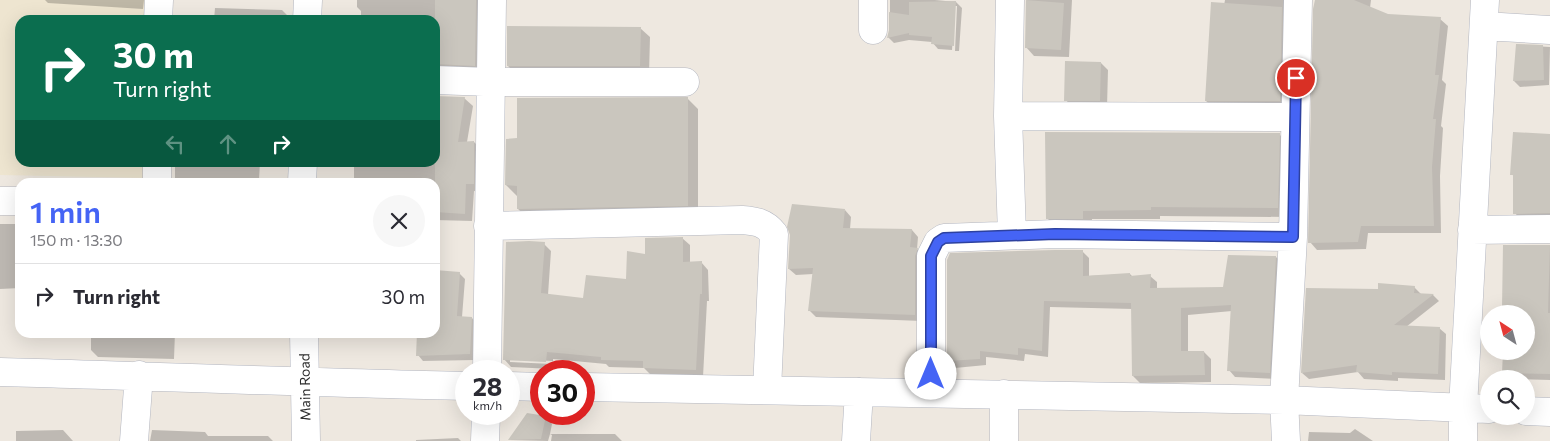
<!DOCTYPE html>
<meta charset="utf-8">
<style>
body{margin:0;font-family:Commissioner,sans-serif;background:#f7f7f7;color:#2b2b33;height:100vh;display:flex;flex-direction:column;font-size:19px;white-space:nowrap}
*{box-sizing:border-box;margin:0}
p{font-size:16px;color:#7c7c81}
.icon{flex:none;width:28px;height:28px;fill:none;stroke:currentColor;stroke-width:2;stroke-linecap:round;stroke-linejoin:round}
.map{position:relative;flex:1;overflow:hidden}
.panel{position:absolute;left:15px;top:178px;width:425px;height:160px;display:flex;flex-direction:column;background:#fff;border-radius:15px;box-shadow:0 5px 20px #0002}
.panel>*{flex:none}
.guide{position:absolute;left:15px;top:15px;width:425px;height:152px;border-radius:15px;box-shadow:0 5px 20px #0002;background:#0b6e4f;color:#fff;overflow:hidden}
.needle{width:32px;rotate:324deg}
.controls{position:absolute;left:1480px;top:305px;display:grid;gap:10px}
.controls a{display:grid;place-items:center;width:55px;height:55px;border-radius:50%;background:#fff;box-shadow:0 5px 20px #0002;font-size:25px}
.speed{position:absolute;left:455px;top:360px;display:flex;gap:10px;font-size:25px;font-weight:700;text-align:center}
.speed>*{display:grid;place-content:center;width:65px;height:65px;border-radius:50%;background:#fff;box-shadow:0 5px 20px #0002;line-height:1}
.speed small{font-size:12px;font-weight:400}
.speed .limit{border:8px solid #d22;background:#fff;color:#111}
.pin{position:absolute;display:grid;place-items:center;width:42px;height:42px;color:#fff;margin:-21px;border:2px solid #fff;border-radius:50%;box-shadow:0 1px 5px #0007}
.me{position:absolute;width:55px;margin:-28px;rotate:0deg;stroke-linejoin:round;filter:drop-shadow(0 0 4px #0008)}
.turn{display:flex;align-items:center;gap:18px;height:105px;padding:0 15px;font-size:22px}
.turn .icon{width:65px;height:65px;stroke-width:2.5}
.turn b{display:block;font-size:35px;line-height:42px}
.lanes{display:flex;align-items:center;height:48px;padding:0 15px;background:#0003;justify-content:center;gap:25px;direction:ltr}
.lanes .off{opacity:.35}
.round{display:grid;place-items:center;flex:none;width:52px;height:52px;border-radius:26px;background:#f7f7f7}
.head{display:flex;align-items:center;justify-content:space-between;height:85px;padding:0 15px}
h1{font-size:30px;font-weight:600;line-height:38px;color:#4564f5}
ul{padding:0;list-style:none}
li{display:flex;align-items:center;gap:15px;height:65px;padding:0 15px;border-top:1px solid #e1e1e2}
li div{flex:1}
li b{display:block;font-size:19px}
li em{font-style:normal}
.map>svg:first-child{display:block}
.education{fill:#eee5d0}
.shadow{fill:#0003;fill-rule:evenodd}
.building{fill:#cac6be}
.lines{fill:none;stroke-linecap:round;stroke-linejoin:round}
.minor-casing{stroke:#b3b6c0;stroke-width:29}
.minor{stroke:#fff;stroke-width:28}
.route-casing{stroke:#2d419f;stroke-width:12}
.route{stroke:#4564f5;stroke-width:9}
.labels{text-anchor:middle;stroke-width:5;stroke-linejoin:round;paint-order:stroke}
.street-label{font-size:14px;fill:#2d2d2d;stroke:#fff}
</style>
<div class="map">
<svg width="1550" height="441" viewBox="0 0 1550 441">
<rect width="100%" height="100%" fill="#eee8e0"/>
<path class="education" d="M 0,0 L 154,0 L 153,20 L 20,20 L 20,162 L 150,163 L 149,178 L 0,175 Z"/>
<path class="shadow" d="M 45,0 L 144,0 L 143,9 L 48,3 Z
M 357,0 L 487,0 L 483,74 L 435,75 L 435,20 L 361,20 L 361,11 L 357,7 Z
M 890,0 L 935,0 L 956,2 L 962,8 L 959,51 L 955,51 L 957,6 L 955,6 L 952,50 L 938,49 L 932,42 L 909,40 L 894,43 L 888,37 L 890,30 Z
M 1027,0 L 1072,0 L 1069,57 L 1034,56 L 1026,47 Z
M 1225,0 L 1294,0 L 1288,109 L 1215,109 L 1206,101 Z
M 1315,0 L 1371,0 L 1370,8 L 1388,15 L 1440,19 L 1448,26 L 1442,80 L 1446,84 L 1441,126 L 1443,128 L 1440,176 L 1441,233 L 1368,233 L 1366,249 L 1317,250 L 1310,242 Z
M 215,8 L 282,10 L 289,17 L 289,20 L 214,20 Z
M 640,28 L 650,37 L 649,75 L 517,75 L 508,66 Z
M 1517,45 L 1550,47 L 1549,85 L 1520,87 L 1514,81 Z
M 1101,63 L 1108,70 L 1107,107 L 1072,107 L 1066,100 Z
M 435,97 L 464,98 L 473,106 L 467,142 L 474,142 L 482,150 L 482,192 L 474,191 L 472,221 L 435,220 L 435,182 L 354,182 L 354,162 L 435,162 Z
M 687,98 L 698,109 L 698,216 L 529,219 L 518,209 L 517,196 L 506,185 L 518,139 Z
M 1279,134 L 1288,143 L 1287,217 L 1160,216 L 1160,219 L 1092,219 L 1092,227 L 1056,227 L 1047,218 Z
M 1550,135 L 1550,219 L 1521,220 L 1515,213 L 1514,177 L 1512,174 Z
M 175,162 L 260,162 L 259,180 L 242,182 L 175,182 Z
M 845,210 L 851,217 L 850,229 L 912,230 L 918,237 L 917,249 L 924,256 L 922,321 L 816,317 L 809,310 L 813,274 L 796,275 L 789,269 Z
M 0,224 L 17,224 L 20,227 L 20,288 L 0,289 Z
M 682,238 L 690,245 L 690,263 L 701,262 L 708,270 L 709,301 L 707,301 L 703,377 L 651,375 L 644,368 L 609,367 L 606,364 L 553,359 L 553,369 L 511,367 L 504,359 L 544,244 L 551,251 L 548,295 L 584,299 L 627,280 L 646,255 ZM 510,359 L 553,361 L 552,364 L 510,362 Z
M 1504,246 L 1550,246 L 1550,380 L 1510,379 L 1503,372 L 1526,351 L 1526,314 L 1505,310 L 1503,308 Z
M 1082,251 L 1089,258 L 1089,276 L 1130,274 L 1133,277 L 1150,276 L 1157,282 L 1157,289 L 1224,288 L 1276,257 L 1283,264 L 1276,379 L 1235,377 L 1229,370 L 1232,311 L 1188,315 L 1188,352 L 1204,352 L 1211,359 L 1211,382 L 1140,383 L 1133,376 L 1133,309 L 1050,307 L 1048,357 L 1025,354 L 1024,361 L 986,357 L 986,365 L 955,368 L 948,361 L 948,260 Z
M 435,272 L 459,273 L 465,279 L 462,317 L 472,318 L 477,324 L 475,360 L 423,361 L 418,355 L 435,332 Z
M 1414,287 L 1421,294 L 1433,295 L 1439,301 L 1406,327 L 1439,328 L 1446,334 L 1445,380 L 1398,378 L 1398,381 L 1364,379 L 1358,372 L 1309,379 L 1302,373 L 1379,290 Z
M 91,332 L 175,332 L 174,359 L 98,357 L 91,350 Z
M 545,417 L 552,424 L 550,434 L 615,434 L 622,441 L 551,441 L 552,435 L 550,434 L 548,441 L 510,440 Z
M 1355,429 L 1373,441 L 1308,441 L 1309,432 L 1350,433 Z
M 63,430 L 73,441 L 16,441 L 16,431 Z
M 152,430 L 205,432 L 208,436 L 268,436 L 273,441 L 150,441 Z
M 458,438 L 461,441 L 416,441 L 416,440 Z"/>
<path class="building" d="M 435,0 L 476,0 L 475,66 L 435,64 Z
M 1026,0 L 1064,3 L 1061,50 L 1025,48 Z
M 1315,0 L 1354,0 L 1388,14 L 1441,17 L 1435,75 L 1439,75 L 1433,119 L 1436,119 L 1432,167 L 1434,226 L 1361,226 L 1358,242 L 1308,243 L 1313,9 Z
M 956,1 L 954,46 L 931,44 L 932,37 L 909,35 L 909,33 L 887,38 L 889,30 L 889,12 L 909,15 L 909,2 Z
M 1211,2 L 1282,7 L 1280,101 L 1205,101 Z
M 507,26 L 641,27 L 640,66 L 507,66 Z
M 1516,44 L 1543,45 L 1544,80 L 1513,81 Z
M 1065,61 L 1101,62 L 1100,101 L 1064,101 Z
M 435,96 L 465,97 L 458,142 L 474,141 L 474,184 L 466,184 L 465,214 L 435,212 Z
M 688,97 L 688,206 L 517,209 L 517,186 L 505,185 L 506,139 L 517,138 L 517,98 Z
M 1045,132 L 1280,133 L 1278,208 L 1151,207 L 1151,210 L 1083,211 L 1083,219 L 1046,219 Z
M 1513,132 L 1550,134 L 1550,213 L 1513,214 L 1513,175 L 1510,175 Z
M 792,204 L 845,209 L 843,228 L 912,229 L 910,247 L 918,248 L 915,256 L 915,315 L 808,311 L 813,268 L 788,269 L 790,235 L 787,227 Z
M 683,237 L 683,262 L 702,261 L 702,294 L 700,294 L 696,370 L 643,368 L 643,361 L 601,360 L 601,357 L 547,352 L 546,362 L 503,360 L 506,242 L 529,241 L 545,242 L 541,293 L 583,298 L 586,275 L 626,279 L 627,251 L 645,254 L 645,238 Z
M 1503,245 L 1550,245 L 1548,313 L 1550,313 L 1550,374 L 1502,373 L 1503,351 L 1526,351 L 1526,314 L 1504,314 L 1504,308 L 1502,308 Z
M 1055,250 L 1083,250 L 1083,276 L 1130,273 L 1130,276 L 1151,274 L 1150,288 L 1223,287 L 1228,255 L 1276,256 L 1270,373 L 1227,371 L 1231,305 L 1181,308 L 1181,351 L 1204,351 L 1205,375 L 1132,376 L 1131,303 L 1044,301 L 1042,351 L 1018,348 L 1018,355 L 980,351 L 980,359 L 947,361 L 947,260 L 950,253 Z
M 435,270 L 460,272 L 457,316 L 472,317 L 470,354 L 416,356 L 417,332 L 435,332 Z
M 1378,283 L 1415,286 L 1414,293 L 1434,294 L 1394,325 L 1440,327 L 1438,374 L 1392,372 L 1392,375 L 1356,372 L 1357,365 L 1301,373 L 1306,288 L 1378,289 Z
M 527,413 L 546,416 L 541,439 L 508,440 Z"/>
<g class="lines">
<g class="minor-casing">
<path id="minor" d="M 873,0 L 873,30
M 1010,0 L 1008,116 L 1012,235
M 158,20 L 159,0
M 307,20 L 308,0
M 1484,26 L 1550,30
M 435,80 L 491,82 L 685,82
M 1008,116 L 1294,117
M 157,182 L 157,162
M 302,182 L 303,162
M 0,201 L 20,201
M 488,226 L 742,220 C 755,221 765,222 774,234 L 767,390
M 1472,230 L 1550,229
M 304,332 L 306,441
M 487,371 L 492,0
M 0,372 C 155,376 311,383 466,386
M 509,386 L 541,387
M 584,387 L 1284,400 L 1489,409
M 931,393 L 931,256 L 938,242 L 944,238 L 1055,234 L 1293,237
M 1526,411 L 1550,412
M 134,441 L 139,375
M 485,441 L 486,414
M 856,441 L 859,392
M 1004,441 L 1004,394
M 1286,441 L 1284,400 L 1293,237 L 1298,0
M 1463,441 L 1463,408 L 1485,0"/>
</g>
<use href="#minor" class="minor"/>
</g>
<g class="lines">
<g class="route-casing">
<path id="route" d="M 931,374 L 931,256 L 938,242 L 944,238 L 1055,234 L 1293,237 L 1296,78"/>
</g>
<use href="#route" class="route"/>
</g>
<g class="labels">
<g class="street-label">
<text transform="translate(305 387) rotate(-91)" y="5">Main Road</text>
</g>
</g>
</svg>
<div class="controls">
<a><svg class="needle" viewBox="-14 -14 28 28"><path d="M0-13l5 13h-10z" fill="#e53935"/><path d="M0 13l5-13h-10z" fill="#7c7c81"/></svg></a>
<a><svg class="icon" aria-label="search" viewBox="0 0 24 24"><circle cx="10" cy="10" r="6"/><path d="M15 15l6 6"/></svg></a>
</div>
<div class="speed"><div>28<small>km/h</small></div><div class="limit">30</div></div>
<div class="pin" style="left:1296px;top:78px;background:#d93025"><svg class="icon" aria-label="arrive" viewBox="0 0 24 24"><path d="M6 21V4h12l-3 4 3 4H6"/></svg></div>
<svg class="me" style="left:931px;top:374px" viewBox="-20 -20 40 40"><circle r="19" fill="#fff"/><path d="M0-13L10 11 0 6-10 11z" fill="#4564f5"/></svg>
<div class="guide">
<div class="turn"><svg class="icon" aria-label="right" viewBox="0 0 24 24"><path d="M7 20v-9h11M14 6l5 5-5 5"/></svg><div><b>30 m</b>Turn right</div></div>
<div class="lanes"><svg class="icon off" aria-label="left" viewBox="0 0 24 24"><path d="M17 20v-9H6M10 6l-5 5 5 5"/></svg><svg class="icon off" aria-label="ahead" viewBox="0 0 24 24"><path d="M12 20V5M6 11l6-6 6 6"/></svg><svg class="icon" aria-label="right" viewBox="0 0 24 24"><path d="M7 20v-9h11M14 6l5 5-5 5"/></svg></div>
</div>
<section class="panel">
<div class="head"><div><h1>1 min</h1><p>150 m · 13:30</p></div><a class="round"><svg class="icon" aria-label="close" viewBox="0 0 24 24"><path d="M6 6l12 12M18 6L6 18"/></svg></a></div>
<ul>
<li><svg class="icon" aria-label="right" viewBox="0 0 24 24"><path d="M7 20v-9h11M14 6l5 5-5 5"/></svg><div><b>Turn right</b></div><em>30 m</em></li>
</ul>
</section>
</div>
